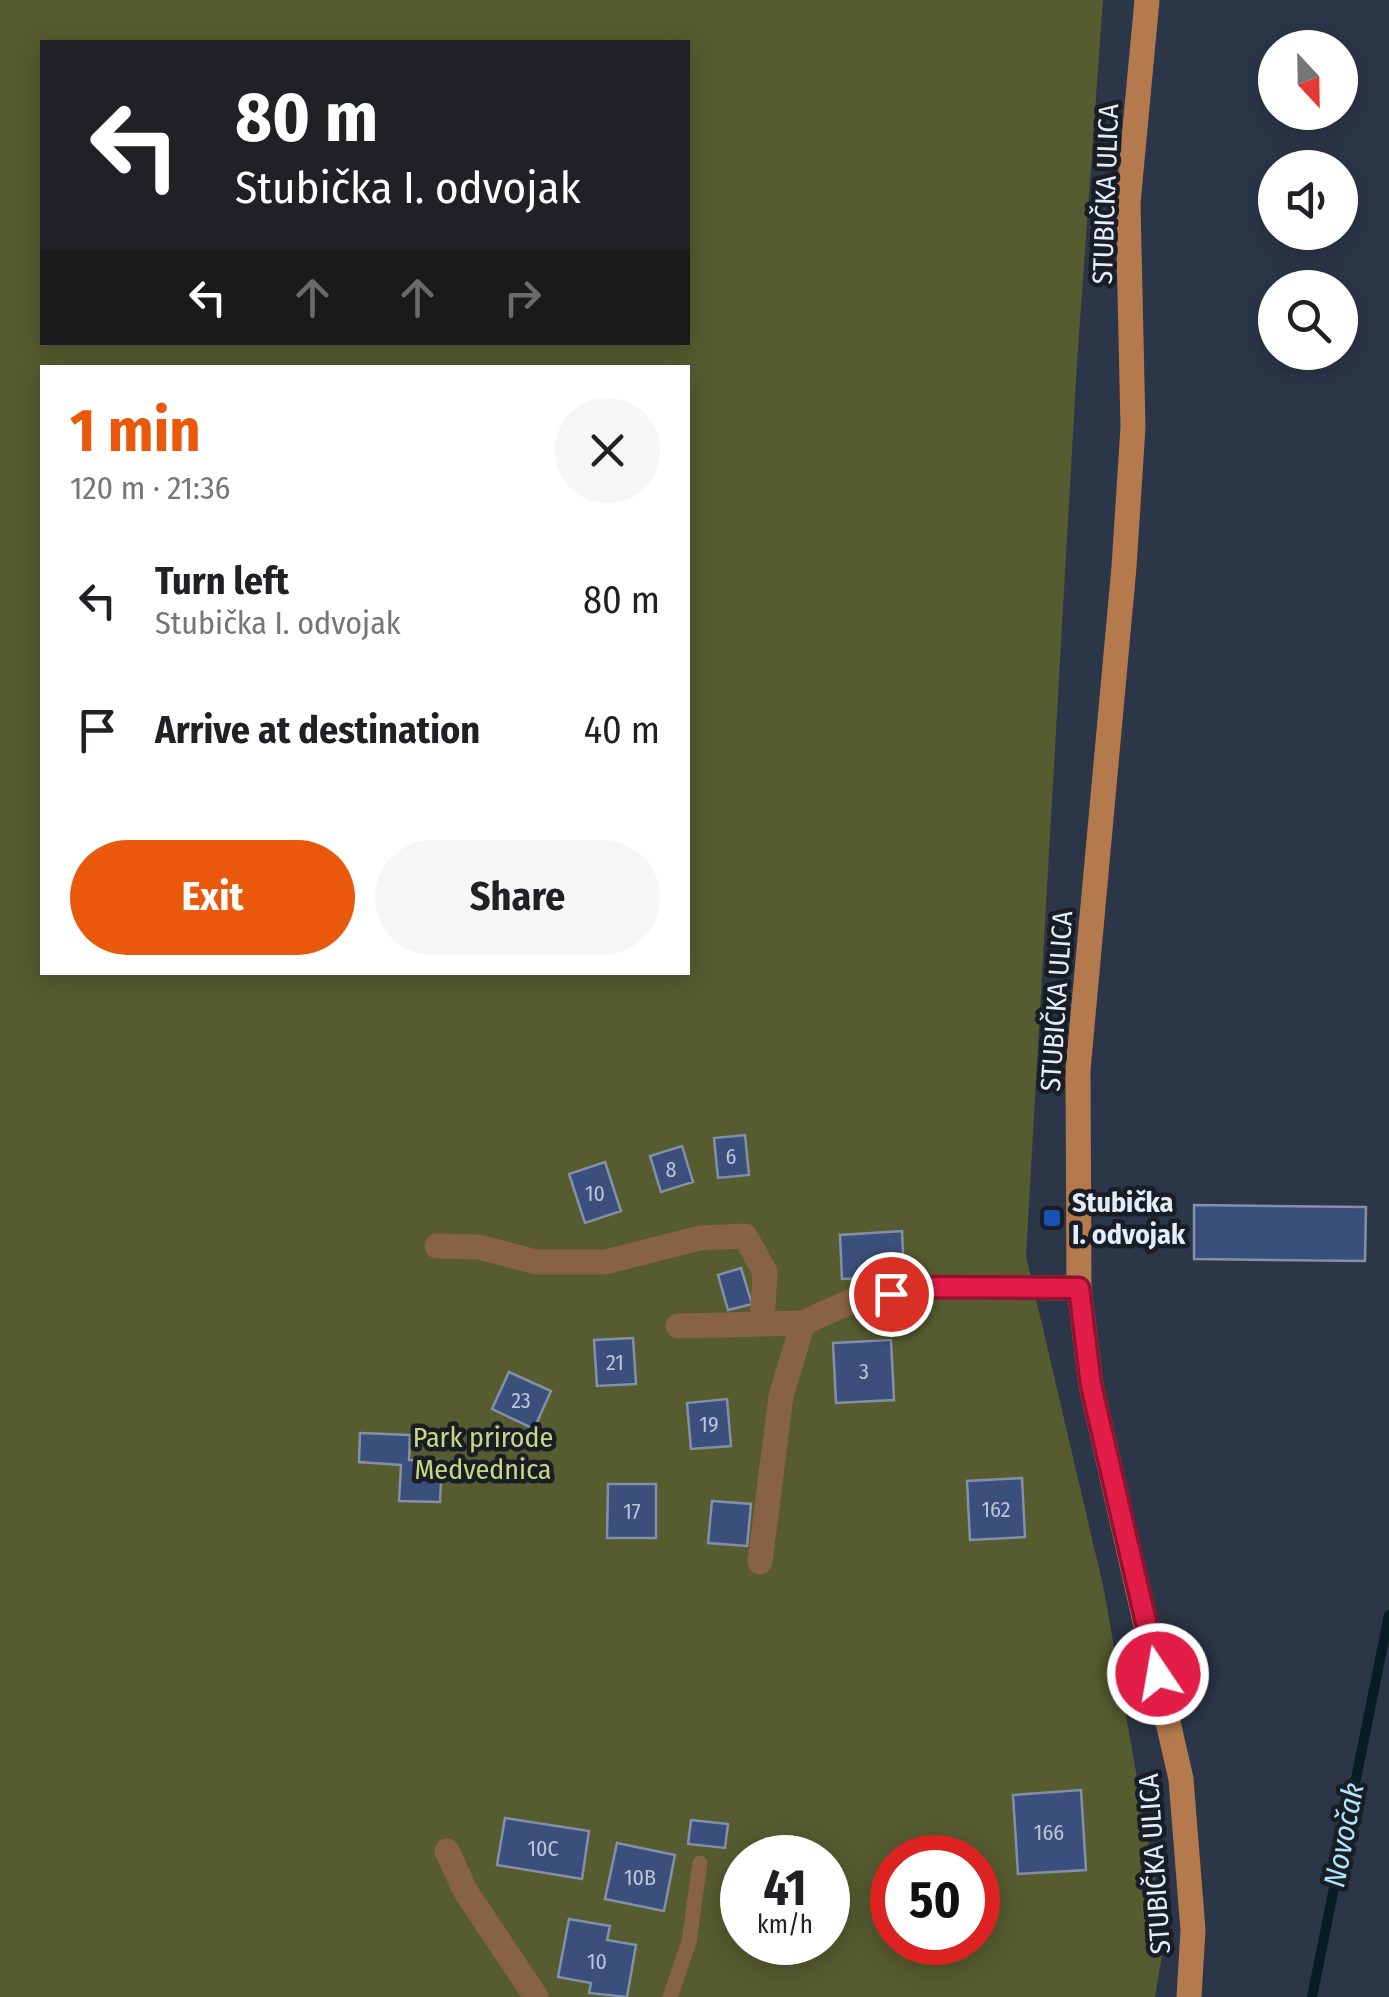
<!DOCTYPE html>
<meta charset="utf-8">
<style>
body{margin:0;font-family:"Fira Sans Condensed",sans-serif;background:#f6f6f6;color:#202124;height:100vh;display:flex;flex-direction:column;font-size:38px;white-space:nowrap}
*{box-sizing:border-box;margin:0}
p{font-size:32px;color:#757577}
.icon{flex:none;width:55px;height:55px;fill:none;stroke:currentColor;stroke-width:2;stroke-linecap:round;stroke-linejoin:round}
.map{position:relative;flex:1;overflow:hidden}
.panel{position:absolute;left:40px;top:365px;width:650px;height:610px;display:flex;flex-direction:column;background:#fff;border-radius:0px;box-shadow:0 5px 25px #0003}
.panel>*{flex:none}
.banner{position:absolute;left:40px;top:40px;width:650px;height:305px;border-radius:0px;box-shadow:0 5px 25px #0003;background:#202124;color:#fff;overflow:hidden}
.needle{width:65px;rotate:158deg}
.fabs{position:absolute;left:1258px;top:30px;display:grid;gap:20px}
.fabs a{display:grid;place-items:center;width:100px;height:100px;border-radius:50%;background:#fff;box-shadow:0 5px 25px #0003;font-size:50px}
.speed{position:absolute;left:720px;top:1835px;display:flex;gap:20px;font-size:50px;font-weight:700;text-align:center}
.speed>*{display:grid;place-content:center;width:130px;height:130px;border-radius:50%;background:#fff;box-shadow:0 5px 25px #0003;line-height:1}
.speed small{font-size:25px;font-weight:400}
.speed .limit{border:15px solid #d22;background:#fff;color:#111}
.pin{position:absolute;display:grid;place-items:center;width:85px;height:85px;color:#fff;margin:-42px;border:5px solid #fff;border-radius:50%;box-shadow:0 2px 10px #0007}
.me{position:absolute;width:110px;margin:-55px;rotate:348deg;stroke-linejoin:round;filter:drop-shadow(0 0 8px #0008)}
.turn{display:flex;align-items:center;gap:35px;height:210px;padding:0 30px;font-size:45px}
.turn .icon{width:130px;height:130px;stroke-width:2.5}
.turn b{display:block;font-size:70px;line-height:85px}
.lanes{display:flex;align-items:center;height:95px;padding:0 30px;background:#0003;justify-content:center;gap:50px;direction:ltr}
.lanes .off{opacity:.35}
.round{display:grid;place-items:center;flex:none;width:105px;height:105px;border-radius:52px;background:#f6f6f6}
.overview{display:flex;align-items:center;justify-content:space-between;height:170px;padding:0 30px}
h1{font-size:60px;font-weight:700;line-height:75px;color:#ea580c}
.action{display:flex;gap:20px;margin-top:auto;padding:20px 30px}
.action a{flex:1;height:115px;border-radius:60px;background:#ea580c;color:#fff;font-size:40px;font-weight:700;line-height:115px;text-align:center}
.action a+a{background:#f6f6f6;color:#202124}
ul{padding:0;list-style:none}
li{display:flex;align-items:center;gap:30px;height:130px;padding:0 30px}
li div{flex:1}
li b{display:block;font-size:38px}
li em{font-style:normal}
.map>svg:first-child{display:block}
.green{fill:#565b30;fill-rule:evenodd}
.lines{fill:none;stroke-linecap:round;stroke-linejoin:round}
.stream{stroke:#071c24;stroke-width:10}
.building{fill:#3a4f7b;stroke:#8490a7;stroke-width:2.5}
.lane{stroke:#876247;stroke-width:15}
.street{stroke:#876247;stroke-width:25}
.secondary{stroke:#b47a4d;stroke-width:25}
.route-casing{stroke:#92132f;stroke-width:25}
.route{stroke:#e11d48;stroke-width:18}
.transit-dot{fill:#1a4fb4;stroke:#191d26;stroke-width:4}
.labels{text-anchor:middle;stroke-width:9;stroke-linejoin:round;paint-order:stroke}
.number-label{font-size:22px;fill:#bac5da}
.street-label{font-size:28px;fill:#e5ecf9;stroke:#191d26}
.poi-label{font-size:28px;font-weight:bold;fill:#e5ecf9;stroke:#191d26;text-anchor:start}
.park-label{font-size:28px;fill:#cbd681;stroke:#191d26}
.water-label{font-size:30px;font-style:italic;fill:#aee5fd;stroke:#191d26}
</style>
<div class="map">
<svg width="1389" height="1997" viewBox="0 0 1389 1997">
<rect width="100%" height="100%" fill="#2c3649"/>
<path class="green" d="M 0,0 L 1103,0 L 1077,363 L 1026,1256 L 1104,1590 L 1165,1937 L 1155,1997 L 0,1997 ZM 42,42 L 688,42 L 688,342 L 42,342 ZM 42,368 L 688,368 L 688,972 L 42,972 ZM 742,1858 L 828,1858 L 828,1942 L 742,1942 ZM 892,1858 L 978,1858 L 978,1942 L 892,1942 Z"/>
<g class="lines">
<path class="stream" d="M 1312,1997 L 1389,1615"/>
</g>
<path class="building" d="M 745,1135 L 749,1175 L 718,1178 L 714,1138 Z
M 682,1146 L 693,1182 L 661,1192 L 650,1156 Z
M 605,1162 L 621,1211 L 585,1223 L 569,1174 Z
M 1194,1205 L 1366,1207 L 1365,1261 L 1194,1259 Z
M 902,1231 L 904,1276 L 842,1279 L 840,1235 Z
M 741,1268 L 752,1304 L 728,1310 L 718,1275 Z
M 633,1338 L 636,1384 L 597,1386 L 594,1340 Z
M 891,1340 L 894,1400 L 836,1403 L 833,1343 Z
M 509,1372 L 551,1391 L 534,1429 L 492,1409 Z
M 727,1399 L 731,1446 L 691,1449 L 687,1403 Z
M 360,1433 L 410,1435 L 409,1460 L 442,1461 L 440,1502 L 399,1501 L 401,1465 L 359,1462 Z
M 1022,1478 L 1025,1537 L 970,1540 L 967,1481 Z
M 608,1484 L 656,1484 L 656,1538 L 607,1538 Z
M 712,1501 L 751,1504 L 747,1546 L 708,1543 Z
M 1081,1790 L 1086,1870 L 1018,1874 L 1013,1795 Z
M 505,1818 L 589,1831 L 582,1879 L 497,1865 Z
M 691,1820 L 728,1824 L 725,1848 L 688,1844 Z
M 617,1843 L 675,1855 L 664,1911 L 605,1899 Z
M 569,1919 L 610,1926 L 607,1940 L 636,1945 L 627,1997 L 589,1993 L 591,1983 L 558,1977 Z"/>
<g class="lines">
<path class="lane" d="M 670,1997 L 689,1942 L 700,1863"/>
<path class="street" d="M 437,1246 L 479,1247 L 536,1262 L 605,1262 L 700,1238 L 745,1236 L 765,1272 L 762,1324
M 678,1326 L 803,1323 L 854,1300 L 929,1287 L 1079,1288
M 760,1562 L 781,1396 L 803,1323
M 447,1851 L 466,1892 L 536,1997"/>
<path class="secondary" d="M 1147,0 L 1128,203 L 1133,427 L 1124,567 L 1078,1070 L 1079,1288 L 1091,1385 L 1181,1779 L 1193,1930 L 1189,1997"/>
</g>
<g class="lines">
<g class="route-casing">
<path id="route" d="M 891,1294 L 929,1287 L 1079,1288 L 1091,1385 L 1158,1674"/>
</g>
<use href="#route" class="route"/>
</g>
<rect class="transit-dot" x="1042" y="1208" width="20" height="20" rx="5"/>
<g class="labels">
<g class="number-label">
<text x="731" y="1164">6</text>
<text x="671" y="1177">8</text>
<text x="595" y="1201">10</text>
<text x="615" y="1370">21</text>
<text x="864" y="1379">3</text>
<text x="521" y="1408">23</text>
<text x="709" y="1432">19</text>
<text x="996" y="1517">162</text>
<text x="632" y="1519">17</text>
<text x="1049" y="1840">166</text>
<text x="543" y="1856">10C</text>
<text x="640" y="1885">10B</text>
<text x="597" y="1969">10</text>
</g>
<g class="street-label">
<text transform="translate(1105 194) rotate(-88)" y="10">STUBIČKA ULICA</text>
<text transform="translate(1056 1001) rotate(-86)" y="10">STUBIČKA ULICA</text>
<text transform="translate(1154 1864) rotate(-94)" y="10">STUBIČKA ULICA</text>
</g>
<g class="poi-label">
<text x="1072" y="1212">Stubička<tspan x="1072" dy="32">I. odvojak</tspan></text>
</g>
<g class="park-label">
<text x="483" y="1447">Park prirode<tspan x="483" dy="32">Medvednica</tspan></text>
</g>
<g class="water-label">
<text transform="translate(1344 1835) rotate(-79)" y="10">Novočak</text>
</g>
</g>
</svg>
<div class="fabs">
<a><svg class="needle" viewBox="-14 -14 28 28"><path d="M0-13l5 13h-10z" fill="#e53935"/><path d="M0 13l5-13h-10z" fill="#757577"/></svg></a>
<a><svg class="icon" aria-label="sound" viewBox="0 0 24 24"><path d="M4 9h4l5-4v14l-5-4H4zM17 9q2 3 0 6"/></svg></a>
<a><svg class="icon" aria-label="search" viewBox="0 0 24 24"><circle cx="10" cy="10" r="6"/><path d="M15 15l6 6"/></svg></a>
</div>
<div class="speed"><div>41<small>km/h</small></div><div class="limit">50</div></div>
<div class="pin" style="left:891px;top:1294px;background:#d93025"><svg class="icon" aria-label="arrive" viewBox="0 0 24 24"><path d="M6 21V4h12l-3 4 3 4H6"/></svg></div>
<svg class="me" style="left:1158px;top:1674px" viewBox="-20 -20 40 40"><circle r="17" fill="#e11d48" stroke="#fff" stroke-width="3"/><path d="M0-11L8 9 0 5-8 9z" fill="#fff"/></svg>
<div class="banner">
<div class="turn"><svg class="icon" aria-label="left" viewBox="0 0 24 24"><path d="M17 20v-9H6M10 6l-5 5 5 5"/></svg><div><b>80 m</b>Stubička I. odvojak</div></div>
<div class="lanes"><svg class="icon" aria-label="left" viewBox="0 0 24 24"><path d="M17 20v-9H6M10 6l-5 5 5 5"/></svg><svg class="icon off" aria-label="ahead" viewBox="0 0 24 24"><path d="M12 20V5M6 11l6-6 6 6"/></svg><svg class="icon off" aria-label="ahead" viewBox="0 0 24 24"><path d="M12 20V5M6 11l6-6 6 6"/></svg><svg class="icon off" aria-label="right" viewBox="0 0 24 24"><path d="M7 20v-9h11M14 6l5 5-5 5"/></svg></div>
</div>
<section class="panel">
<div class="overview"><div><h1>1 min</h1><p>120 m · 21:36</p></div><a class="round"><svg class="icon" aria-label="close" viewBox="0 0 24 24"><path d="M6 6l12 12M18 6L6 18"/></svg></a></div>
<ul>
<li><svg class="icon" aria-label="left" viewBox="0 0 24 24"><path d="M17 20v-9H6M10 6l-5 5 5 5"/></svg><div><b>Turn left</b><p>Stubička I. odvojak</p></div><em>80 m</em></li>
<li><svg class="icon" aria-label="arrive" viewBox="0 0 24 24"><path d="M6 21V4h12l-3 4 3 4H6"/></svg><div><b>Arrive at destination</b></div><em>40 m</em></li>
</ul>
<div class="action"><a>Exit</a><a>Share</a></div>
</section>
</div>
